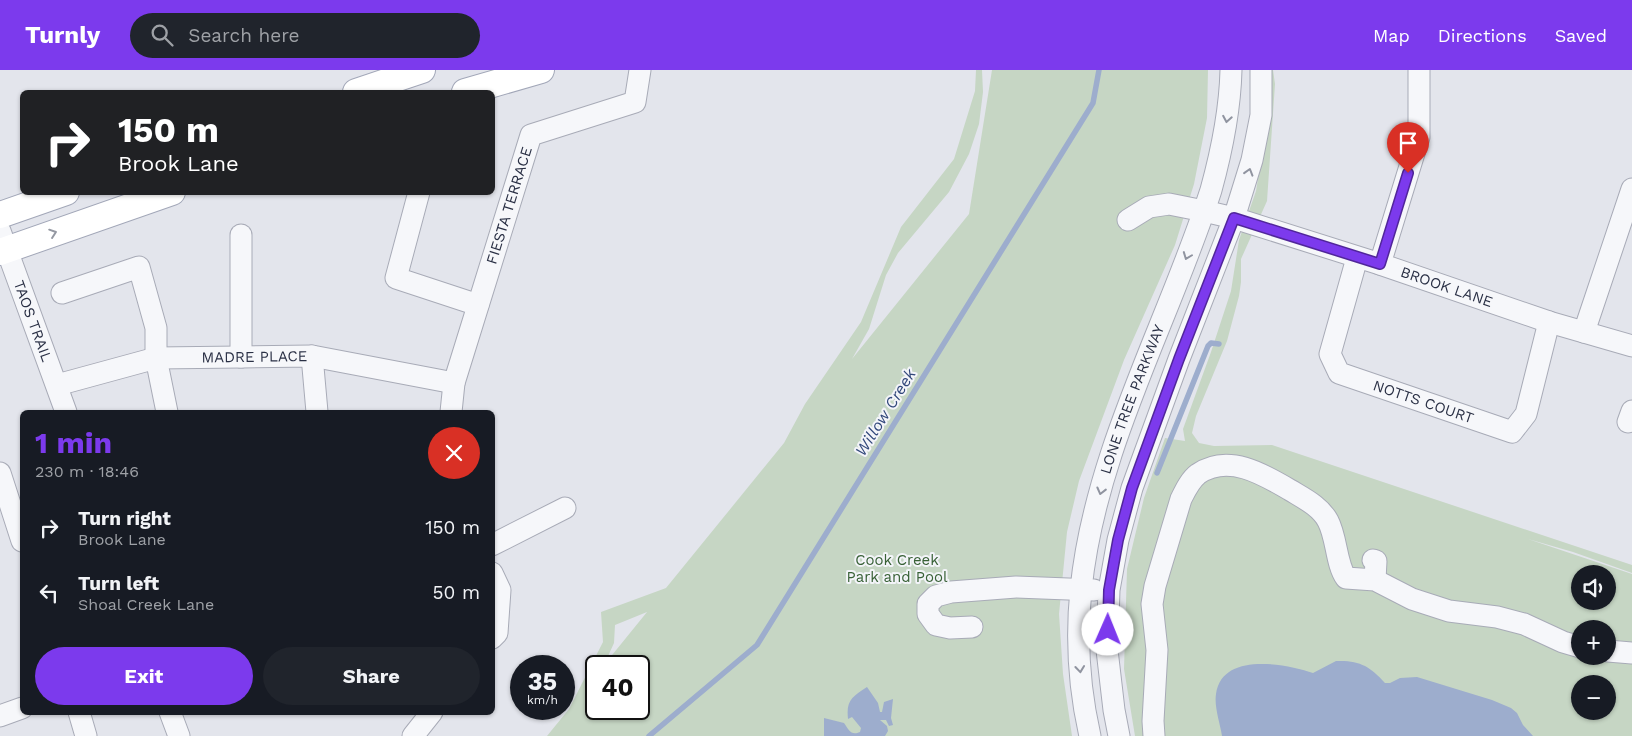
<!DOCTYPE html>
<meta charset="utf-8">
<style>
body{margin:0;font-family:"Work Sans",sans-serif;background:#20242c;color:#f1f3f6;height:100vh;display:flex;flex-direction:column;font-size:19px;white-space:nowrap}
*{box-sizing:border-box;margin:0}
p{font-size:16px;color:#9ea1a6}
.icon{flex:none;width:28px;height:28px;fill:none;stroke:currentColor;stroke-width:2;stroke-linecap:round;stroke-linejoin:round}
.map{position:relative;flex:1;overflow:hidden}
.details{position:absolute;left:20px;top:340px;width:475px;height:305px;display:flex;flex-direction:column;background:#171b24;border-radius:8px;box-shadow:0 1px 4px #0004}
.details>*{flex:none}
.hud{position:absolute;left:20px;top:20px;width:475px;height:105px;border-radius:8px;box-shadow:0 1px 4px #0004;background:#202124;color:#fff;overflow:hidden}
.controls{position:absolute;left:1571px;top:495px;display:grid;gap:10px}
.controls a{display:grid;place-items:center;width:45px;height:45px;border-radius:50%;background:#171b24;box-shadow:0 1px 4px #0004;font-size:25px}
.speed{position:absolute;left:510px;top:585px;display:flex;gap:10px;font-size:25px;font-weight:700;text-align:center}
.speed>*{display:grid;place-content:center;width:65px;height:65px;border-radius:50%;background:#171b24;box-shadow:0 1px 4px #0004;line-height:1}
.speed small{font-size:12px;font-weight:400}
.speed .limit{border:2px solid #111;border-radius:8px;background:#fff;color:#111}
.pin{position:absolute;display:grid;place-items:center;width:42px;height:42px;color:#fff;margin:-51px -21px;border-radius:50% 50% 50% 0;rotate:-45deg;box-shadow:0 0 5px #0007}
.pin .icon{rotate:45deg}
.me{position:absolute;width:55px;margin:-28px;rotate:1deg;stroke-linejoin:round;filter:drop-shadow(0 0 4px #0008)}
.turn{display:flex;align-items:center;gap:18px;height:105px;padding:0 15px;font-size:22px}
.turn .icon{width:65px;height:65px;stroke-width:2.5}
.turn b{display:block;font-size:35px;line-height:42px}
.round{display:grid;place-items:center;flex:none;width:52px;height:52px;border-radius:26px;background:#20242c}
.summary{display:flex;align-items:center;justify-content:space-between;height:85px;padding:0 15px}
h1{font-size:30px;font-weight:700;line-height:38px;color:#7c3aed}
.button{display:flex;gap:10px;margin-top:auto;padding:10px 15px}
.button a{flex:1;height:58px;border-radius:30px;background:#7c3aed;color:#fff;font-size:20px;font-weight:700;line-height:58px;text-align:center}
.button a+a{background:#20242c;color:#f1f3f6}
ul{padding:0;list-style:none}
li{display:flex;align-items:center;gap:15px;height:65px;padding:0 15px}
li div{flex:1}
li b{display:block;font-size:19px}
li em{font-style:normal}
header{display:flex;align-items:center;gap:30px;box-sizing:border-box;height:70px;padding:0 25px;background:#7c3aed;color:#fff}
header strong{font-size:24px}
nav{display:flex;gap:28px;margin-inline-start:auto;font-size:18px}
.search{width:350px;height:45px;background:#20242c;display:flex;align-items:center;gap:12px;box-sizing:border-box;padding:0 18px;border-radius:28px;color:#9ea1a6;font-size:19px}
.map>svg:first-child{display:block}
.green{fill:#c6d6c4;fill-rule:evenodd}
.water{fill:#9dadcd}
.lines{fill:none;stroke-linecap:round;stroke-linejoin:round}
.stream{stroke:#9dadcd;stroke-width:5.5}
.minor-casing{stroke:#a8abb7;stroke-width:23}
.major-casing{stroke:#a2a7b8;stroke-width:28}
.minor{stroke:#f6f7fa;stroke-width:21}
.major{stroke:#fff;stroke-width:26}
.oneway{stroke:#9094a0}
.oneway2{stroke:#9498a2}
.route-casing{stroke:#51269a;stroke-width:12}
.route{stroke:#7c3aed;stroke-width:9}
.labels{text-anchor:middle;stroke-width:4;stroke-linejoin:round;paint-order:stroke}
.street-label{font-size:15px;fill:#2a3045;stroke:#f3f4f9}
.park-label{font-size:15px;fill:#386136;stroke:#f3f4f9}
.water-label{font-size:16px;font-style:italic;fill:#32487b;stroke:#f3f4f9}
</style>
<header>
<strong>Turnly</strong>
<div class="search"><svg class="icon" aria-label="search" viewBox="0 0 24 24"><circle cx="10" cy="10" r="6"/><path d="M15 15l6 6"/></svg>Search here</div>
<nav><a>Map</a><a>Directions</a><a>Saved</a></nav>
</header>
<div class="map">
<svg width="1632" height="666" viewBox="0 0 1632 666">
<rect width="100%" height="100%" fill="#e3e5ec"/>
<path class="green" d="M 976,0 L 982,0 L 983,22 L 979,54 L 969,84 L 949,122 L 898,183 L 886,205 L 869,259 L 852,289 L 969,144 L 992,0 L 1208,0 L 1207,48 L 1194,114 L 1175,175 L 1124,290 L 1079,411 L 1067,462 L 1059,544 L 1063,604 L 1072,666 L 547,666 L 569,639 L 603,572 L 601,542 L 666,518 L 784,373 L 805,334 L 861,252 L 901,157 L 954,89 L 975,21 ZM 647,542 L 604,595 L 614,573 L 615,555 ZM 596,596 L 639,596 L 639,639 L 596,639 Z
M 1266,0 L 1273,0 L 1275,14 L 1267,131 L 1241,189 L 1241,212 L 1239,226 L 1227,271 L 1196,346 L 1192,363 L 1199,373 L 1214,376 L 1272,375 L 1632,495 L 1632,503 L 1573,482 L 1528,469 L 1632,504 L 1632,666 L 1135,666 L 1124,599 L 1127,499 L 1144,428 L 1165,368 L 1185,371 L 1183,359 L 1211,282 L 1231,221 L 1239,170 L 1256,121 L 1264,71 ZM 1580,504 L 1608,504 L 1608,531 L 1580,531 ZM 1580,559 L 1608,559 L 1608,586 L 1580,586 ZM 1580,614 L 1608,614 L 1608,641 L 1580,641 Z"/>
<path class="water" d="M 1336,591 C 1359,590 1370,596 1385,613 L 1390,613 L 1400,608 L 1417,607 L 1492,630 L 1511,638 L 1517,643 L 1523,655 L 1533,666 L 1222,666 C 1220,653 1214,637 1216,624 C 1222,581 1286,594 1313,603 Z
M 867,617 L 878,633 L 880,642 L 882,642 L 884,632 L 893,629 L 891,648 L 893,655 L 889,656 L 886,650 L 880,650 L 887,656 L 888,661 L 885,666 L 824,666 L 824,648 L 844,653 C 849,660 851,666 860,662 L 861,658 L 852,647 L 848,649 C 846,630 852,627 867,617 Z"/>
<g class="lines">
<path class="stream" d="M 1157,403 L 1208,276 L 1211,273 L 1219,274
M 649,666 L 757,575 L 1093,33 L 1099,0"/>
<g class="minor-casing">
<g id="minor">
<path d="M 419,122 L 396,208 L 478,235"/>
<path id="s1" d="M 1128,150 L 1149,137 L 1169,134 L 1204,141 L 1234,148 L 1380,194 L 1549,252 L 1632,276"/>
<path id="s2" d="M 0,161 L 66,342"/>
<path d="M 241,165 L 241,287"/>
<path id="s3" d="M 1357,188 L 1330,284 L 1339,303 L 1512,362 L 1526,344 L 1549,252"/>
<path d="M 1380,194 L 1419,67 L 1419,0"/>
<path d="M 62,223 L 139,197 L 156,258 L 156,288 L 167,342"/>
<path d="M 1584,262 L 1632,119"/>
<path d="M 312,286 L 317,342"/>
<path id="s4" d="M 57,315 L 156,288 L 241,287 L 312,286 L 454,313"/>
<path id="s5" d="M 451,342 L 454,313 L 531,65 L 635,32 L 640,0"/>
<path d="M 1628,352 L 1632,341"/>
<path d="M 0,403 L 22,471"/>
<path d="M 492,475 L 565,438"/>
<path d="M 1373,490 L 1376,491 L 1375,510"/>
<path d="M 492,503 L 500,520 L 497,563 L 492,568"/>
<path d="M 972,557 L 950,558 L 936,555 L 928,544 L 928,534 L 936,526 L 951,522 L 1016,517 L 1094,520"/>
<path d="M 1608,581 L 1632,583"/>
<path d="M 79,642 L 86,666"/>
<path d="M 170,642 L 179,666"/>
<path d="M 0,646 L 22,638"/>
<path d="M 413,666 L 432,642"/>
<path id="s6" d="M 1090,666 C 1079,618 1076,568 1081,519 C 1095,380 1169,251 1211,120 C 1222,80 1230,41 1231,0"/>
<path d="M 1119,666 L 1114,640 L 1107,580 L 1109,520 L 1118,470 L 1132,418 L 1179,289 L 1234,148 L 1252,90 L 1261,45 L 1261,0"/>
<path d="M 1154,666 L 1153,651 L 1157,580 L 1152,534 L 1155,516 L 1181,429 C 1185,421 1190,410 1198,404 C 1228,383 1263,404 1290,420 C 1303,428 1320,436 1328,451 C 1337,468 1336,494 1346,508 L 1375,510 L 1412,529 L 1449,541 L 1497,547 L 1524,554 L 1563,572 L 1580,577"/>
</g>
</g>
<g class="major-casing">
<path id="major" d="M 356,22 L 422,0
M 465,22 L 541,0
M 0,145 L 66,122
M 0,182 L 172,122"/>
</g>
<use href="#minor" class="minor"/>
<use href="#major" class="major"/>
</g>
<defs><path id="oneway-chevron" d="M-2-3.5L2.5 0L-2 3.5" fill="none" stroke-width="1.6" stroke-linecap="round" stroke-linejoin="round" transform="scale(1.25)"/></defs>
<g class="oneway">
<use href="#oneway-chevron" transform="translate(1227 49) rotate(100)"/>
<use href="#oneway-chevron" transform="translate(1249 102) rotate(-73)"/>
<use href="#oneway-chevron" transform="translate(1187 186) rotate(111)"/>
<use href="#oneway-chevron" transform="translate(1101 421) rotate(104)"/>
<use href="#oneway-chevron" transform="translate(1080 599) rotate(84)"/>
</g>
<use class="oneway2" href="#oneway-chevron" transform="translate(53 163) rotate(-19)"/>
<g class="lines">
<g class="route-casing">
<path id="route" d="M 1108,560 L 1109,520 L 1118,470 L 1132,418 L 1179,289 L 1234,148 L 1380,194 L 1408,103"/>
</g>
<use href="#route" class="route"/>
</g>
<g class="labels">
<g class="street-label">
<text dy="5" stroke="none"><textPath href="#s5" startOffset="215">FIESTA TERRACE</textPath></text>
<text dy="5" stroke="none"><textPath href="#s1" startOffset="335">BROOK LANE</textPath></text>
<text dy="5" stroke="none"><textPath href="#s2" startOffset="96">TAOS TRAIL</textPath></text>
<text dy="5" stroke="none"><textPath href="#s4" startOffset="201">MADRE PLACE</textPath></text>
<text dy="5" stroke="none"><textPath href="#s6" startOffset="345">LONE TREE PARKWAY</textPath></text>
<text dy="5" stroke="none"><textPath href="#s3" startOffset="210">NOTTS COURT</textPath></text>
</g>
<g class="park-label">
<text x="897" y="495">Cook Creek<tspan x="897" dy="17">Park and Pool</tspan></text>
</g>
<g class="water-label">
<text transform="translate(885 342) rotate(-58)" y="6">Willow Creek</text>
</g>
</g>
</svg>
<div class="controls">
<a><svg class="icon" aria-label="sound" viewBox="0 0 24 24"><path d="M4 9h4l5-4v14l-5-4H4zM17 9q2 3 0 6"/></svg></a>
<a>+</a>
<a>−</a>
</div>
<div class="speed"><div>35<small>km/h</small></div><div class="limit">40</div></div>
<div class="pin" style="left:1408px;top:103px;background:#d93025"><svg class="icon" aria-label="arrive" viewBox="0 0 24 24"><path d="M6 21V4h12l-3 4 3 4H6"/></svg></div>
<svg class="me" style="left:1108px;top:560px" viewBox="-20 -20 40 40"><circle r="19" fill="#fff"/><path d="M0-13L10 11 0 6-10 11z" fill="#7c3aed"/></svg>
<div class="hud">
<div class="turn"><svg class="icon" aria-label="right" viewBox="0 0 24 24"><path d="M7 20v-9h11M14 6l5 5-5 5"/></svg><div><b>150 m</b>Brook Lane</div></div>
</div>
<section class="details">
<div class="summary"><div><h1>1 min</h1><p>230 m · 18:46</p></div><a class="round" style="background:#d93025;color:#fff"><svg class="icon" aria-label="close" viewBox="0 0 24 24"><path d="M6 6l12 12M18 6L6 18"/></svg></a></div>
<ul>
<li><svg class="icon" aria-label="right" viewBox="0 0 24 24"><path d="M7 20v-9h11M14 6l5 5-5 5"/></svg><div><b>Turn right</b><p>Brook Lane</p></div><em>150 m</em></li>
<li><svg class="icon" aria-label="left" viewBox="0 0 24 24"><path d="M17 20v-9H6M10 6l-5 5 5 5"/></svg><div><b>Turn left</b><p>Shoal Creek Lane</p></div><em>50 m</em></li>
</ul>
<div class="button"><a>Exit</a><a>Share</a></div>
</section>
</div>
